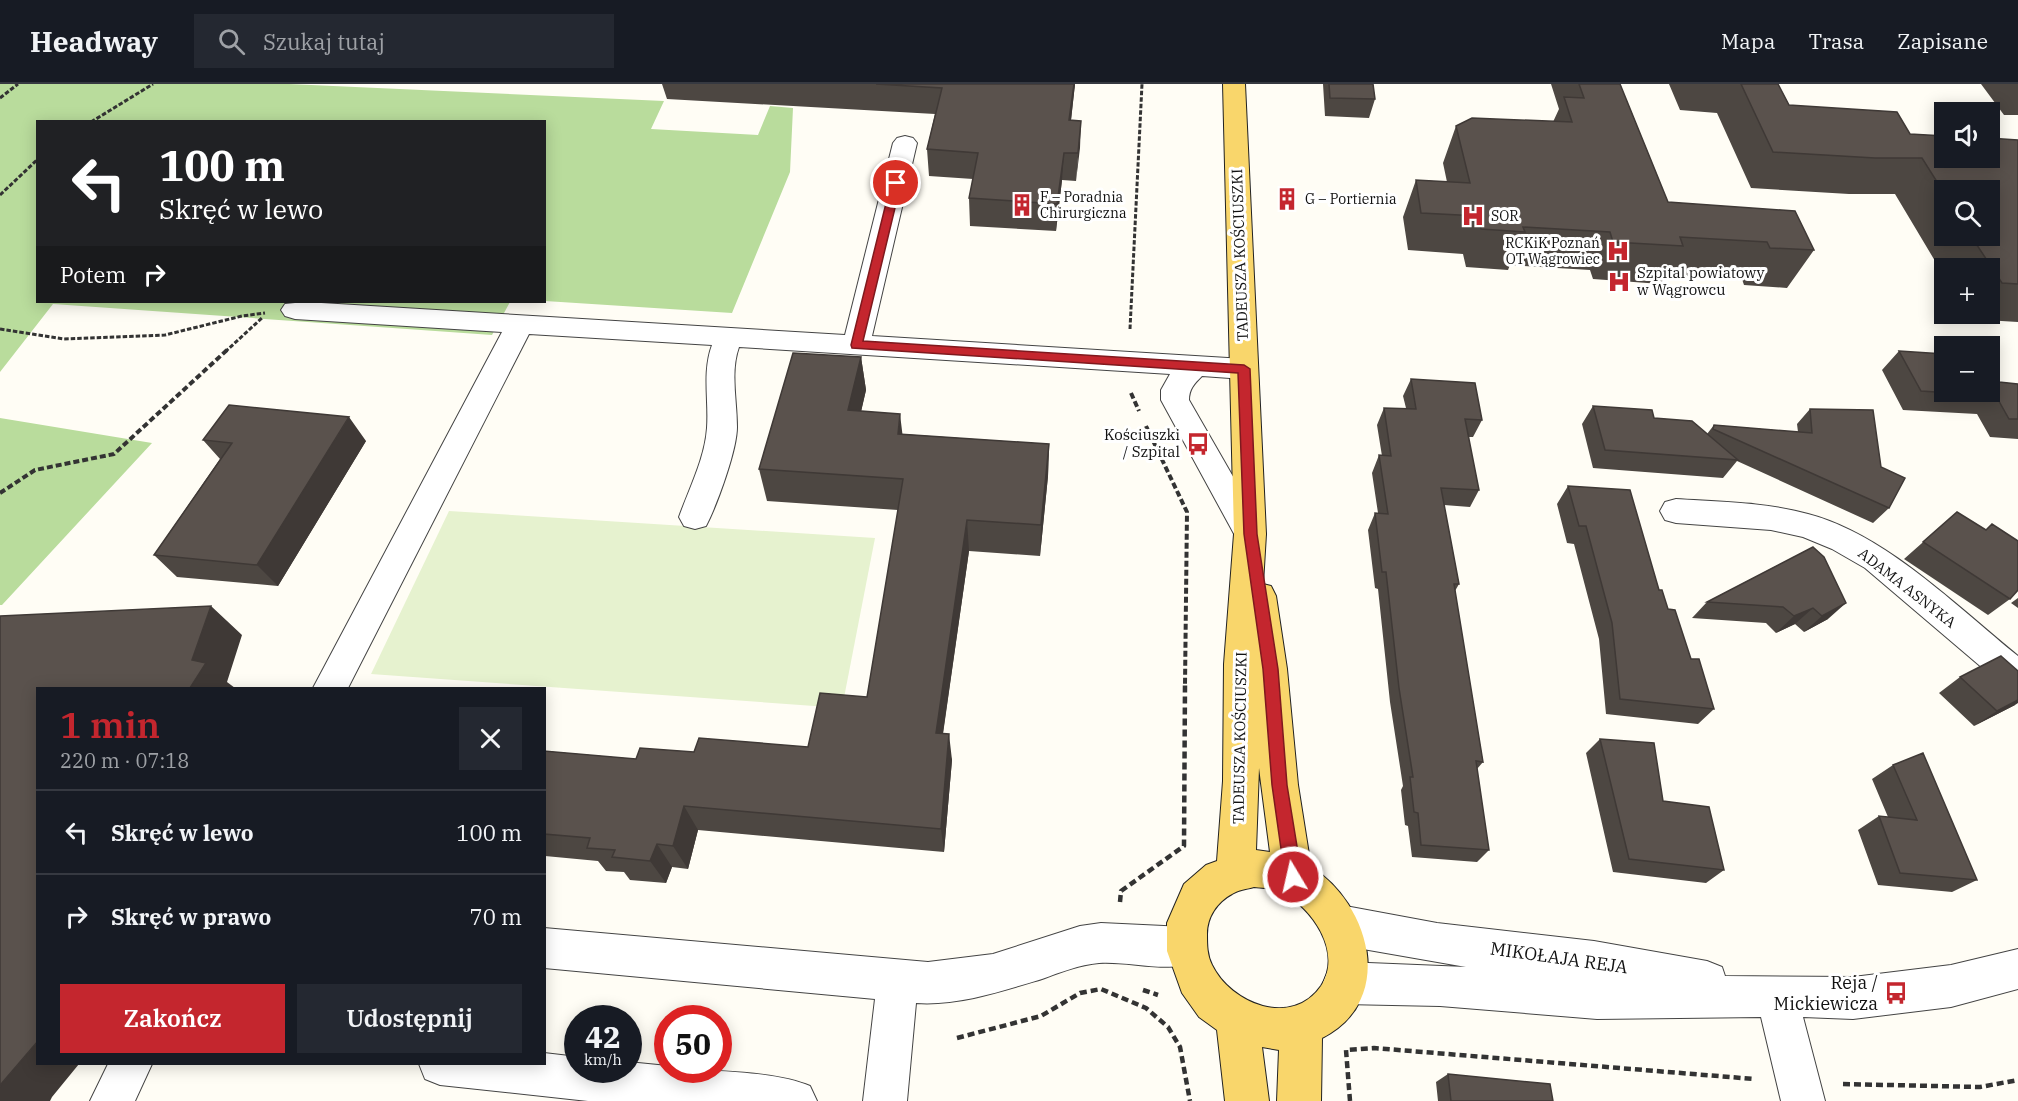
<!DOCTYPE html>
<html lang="pl">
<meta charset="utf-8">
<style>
body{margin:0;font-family:"IBM Plex Serif",serif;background:#242831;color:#f1f3f6;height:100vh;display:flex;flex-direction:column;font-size:22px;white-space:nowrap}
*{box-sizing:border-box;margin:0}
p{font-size:20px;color:#9ea1a6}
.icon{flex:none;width:33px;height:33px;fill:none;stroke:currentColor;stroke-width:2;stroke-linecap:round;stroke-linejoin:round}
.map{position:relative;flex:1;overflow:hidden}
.side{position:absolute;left:36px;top:603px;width:510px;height:378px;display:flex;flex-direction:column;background:#171b24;border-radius:0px;box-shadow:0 3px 15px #0003}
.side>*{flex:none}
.top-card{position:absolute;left:36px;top:36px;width:510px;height:183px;border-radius:0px;box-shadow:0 3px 15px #0003;background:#202124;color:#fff;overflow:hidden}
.buttons{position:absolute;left:1934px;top:18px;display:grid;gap:12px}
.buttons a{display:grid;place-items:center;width:66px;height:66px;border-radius:0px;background:#171b24;box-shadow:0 3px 15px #0003;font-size:30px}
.speed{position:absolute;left:564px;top:921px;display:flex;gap:12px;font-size:30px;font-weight:700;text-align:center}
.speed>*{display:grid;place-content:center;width:78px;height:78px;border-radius:50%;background:#171b24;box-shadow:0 3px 15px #0003;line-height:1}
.speed small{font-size:15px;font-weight:400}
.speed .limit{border:9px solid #d22;background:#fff;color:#111}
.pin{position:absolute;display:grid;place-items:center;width:51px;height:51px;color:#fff;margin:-26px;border:3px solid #fff;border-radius:50%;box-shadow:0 2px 6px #0007}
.me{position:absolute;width:66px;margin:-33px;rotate:351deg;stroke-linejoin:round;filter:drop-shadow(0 0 4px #0008)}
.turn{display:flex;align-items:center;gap:21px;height:126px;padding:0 24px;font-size:27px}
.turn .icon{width:78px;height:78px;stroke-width:2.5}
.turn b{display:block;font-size:42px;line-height:51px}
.then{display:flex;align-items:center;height:57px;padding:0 24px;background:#0003;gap:12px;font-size:22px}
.round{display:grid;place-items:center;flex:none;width:63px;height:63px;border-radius:0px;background:#242831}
.summary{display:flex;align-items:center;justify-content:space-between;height:102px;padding:0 24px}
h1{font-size:36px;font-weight:600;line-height:45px;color:#c4262e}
.cta{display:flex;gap:12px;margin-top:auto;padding:12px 24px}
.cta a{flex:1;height:69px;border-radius:0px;background:#c4262e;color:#fff;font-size:24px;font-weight:600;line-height:69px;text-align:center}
.cta a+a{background:#242831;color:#f1f3f6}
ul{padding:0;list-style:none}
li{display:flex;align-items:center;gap:18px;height:84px;padding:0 24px;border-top:2px solid #363941}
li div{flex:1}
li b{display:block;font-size:22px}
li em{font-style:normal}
header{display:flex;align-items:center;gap:36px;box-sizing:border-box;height:84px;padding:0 30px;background:#171b24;border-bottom:2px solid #363941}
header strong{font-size:28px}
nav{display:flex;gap:33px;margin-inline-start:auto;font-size:21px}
.search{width:420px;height:54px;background:#242831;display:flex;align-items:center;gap:15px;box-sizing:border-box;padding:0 21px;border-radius:0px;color:#9ea1a6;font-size:22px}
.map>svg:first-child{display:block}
.forest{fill:#b9dc9c}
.pitch{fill:#e6f2cf}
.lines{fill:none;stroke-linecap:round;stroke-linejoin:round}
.minor-casing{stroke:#444;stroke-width:2}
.major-casing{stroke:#222;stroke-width:2}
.path-far2{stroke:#333;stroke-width:3;stroke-dasharray:4.5 2;stroke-linecap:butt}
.path-far1{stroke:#333;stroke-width:4;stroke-dasharray:6 3;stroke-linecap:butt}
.path{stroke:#333;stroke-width:4.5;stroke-dasharray:7 4;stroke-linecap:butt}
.minor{fill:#fff;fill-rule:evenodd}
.major{fill:#f9d66b;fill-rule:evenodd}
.wall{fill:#4d4742;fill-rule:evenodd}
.shaded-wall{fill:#3f3936}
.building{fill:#5a524d;stroke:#3f3936;stroke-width:1.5}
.route{fill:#c4262e;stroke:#7f191e;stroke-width:1.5}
.labels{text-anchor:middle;stroke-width:6;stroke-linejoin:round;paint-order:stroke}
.far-poi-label{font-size:14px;fill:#111;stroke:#fff;text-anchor:start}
.street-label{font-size:15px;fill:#111;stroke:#fff}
.poi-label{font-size:15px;fill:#111;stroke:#fff;text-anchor:start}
.near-street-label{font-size:18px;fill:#111;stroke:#fff}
.near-poi-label{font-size:18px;fill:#111;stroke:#fff;text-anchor:end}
</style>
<header>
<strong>Headway</strong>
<div class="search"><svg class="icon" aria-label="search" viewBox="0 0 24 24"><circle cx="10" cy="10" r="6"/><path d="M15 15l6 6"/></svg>Szukaj tutaj</div>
<nav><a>Mapa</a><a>Trasa</a><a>Zapisane</a></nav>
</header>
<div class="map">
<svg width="2018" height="1017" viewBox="0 0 2018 1017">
<rect width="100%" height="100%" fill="#fffdf5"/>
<path class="forest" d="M 0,0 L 289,0 L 664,17 L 651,45 L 758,51 L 770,22 L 793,24 L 790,88 L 732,229 L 545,217 L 544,38 L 38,38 L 38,218 L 510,218 L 492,251 L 53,220 L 0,288 Z
M 0,334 L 152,359 L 2,521 L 0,521 Z"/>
<path class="pitch" d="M 449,427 L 875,454 L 842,624 L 371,590 Z"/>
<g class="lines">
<g class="minor-casing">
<path id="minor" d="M 905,52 L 913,54 L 917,59 L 872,252 L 1244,275 L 1254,278 L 1258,285 L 1254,292 L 1244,295 L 1202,292 C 1194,300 1189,305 1189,316 L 1266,450 L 1261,459 L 1250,463 L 1239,459 L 1161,316 L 1161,306 L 1170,290 L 739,263 C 730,288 737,316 737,343 C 737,366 717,421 706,442 L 695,445 L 684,442 L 679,433 C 689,405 705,374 707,344 C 709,316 702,288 712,261 L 529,250 L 348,604 L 313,604 L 502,248 L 295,235 L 285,232 L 281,226 L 285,220 L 305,218 L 845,251 L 893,59 L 897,54 Z
M 1676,415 C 1720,418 1765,418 1808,430 C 1885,450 1956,522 2018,572 L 2018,608 L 2006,604 L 1865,484 L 1832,465 L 1803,453 L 1771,446 L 1676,439 L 1665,436 L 1660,427 L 1665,418 Z
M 1340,821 L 1437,839 L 1594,857 L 1707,877 L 1722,883 L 1725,892 L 1853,893 L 1951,881 L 2018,865 L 2018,905 L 1951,923 L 1853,935 L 1803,933 L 1825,1017 L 1781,1017 L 1761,933 L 1597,935 L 1440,922 L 1344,920 L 1329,914 L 1323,899 L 1329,884 L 1344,878 L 1466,883 L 1340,861 L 1326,855 L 1320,841 L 1326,827 Z
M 1101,839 L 1185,843 L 1199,849 L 1205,863 L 1199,877 C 1168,890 1132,877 1099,879 C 1079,881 1061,888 1042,895 C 1002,907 958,922 916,919 L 907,1017 L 863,1017 L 875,915 L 544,884 L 544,844 L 928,878 L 993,870 L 1080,842 Z
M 544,969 L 578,973 L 578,986 L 628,986 L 628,978 L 668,982 L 668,986 C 707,986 775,987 810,1002 L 817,1017 L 588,1017 L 440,1001 L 425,995 L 419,980 L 544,980 Z
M 108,980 L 152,980 L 135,1017 L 90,1017 Z"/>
</g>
<g class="major-casing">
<path id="major" d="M 1223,0 L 1245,0 L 1266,450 L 1263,500 L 1271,502 L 1276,512 L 1287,585 L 1298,701 L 1311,783 C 1370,820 1397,916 1322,954 L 1321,1017 L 1277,1017 L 1279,966 L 1262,963 L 1269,1017 L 1225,1017 L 1217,946 L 1199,933 L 1182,909 L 1167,867 L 1167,839 L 1184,800 L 1206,781 L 1217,777 L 1223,697 L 1224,580 L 1234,450 ZM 1259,684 L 1270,768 L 1256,766 ZM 1254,803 C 1263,804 1273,804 1281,808 C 1312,823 1343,868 1321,902 C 1292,944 1231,920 1212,881 C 1207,871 1207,861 1207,850 C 1207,833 1217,818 1232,810 C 1238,806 1247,805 1254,803 Z"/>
</g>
<path class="path-far2" d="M 0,14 L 18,0
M 91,38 L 153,0
M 0,111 L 38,75
M 0,245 L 64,255 L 165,251 L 242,232 L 265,229
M 1130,245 L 1142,0
M 225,268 L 263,233"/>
<path class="path-far1" d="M 1131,309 L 1139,327
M 1146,342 L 1187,428 L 1185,601
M 0,409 L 35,386 L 114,370 L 227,266"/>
<path class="path" d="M 1120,818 L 1121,807 L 1184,762 L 1185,600
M 1143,906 L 1158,911
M 957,954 L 1041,932 L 1080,909 L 1101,905 L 1146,924 L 1168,943 L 1180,963 L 1190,1017
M 1843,1000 L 1980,1003 L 2018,996
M 1350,1017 L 1346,966 L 1374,964 L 1754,995"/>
<use href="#minor" class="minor"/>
<use href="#major" class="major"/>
</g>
<path class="wall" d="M 662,0 L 1075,0 L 1071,36 L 1081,37 L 1076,97 L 1062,96 L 1056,147 L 970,142 L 969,114 L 973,95 L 929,92 L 927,65 L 935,30 L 667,15 Z
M 1323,0 L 1373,0 L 1375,15 L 1369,34 L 1325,32 Z
M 1551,0 L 1620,0 L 1668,118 L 1814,166 L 1787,204 L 1744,201 L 1742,195 L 1666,191 L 1661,200 L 1593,195 L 1590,186 L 1510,181 L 1508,186 L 1466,183 L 1463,170 L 1408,166 L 1403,133 L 1416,96 L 1447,98 L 1443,79 L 1456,42 L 1553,38 L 1559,25 Z
M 1669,0 L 1778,0 L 1789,21 L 1910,50 L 2018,56 L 2018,238 L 1969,235 L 1966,230 L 1989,230 L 1989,184 L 1944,184 L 1944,192 L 1895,110 L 1849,110 L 1751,104 L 1717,29 L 1680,26 ZM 1944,106 L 1989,152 L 1944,152 Z
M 1981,0 L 2018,0 L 2018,31 L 2004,31 Z
M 1899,267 L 1999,298 L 2018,300 L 2018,355 L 1990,353 L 1977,330 L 1903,326 L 1882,286 Z
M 861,273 L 866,306 L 861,327 L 902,350 L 1049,360 L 1048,392 L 1040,472 L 969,467 L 943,650 L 952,676 L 944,768 L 698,746 L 688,785 L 672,783 L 666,799 L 630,796 L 624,788 L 606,787 L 598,777 L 545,772 L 544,774 L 544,667 L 636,675 L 694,668 L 808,663 L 867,613 L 898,426 L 767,417 L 759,385 Z
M 1411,295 L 1482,336 L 1473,353 L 1468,353 L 1479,406 L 1470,423 L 1444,421 L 1459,500 L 1455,507 L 1483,678 L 1477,685 L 1489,766 L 1477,778 L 1412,773 L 1408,742 L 1405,741 L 1401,706 L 1403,702 L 1390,618 L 1378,505 L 1375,504 L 1368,446 L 1375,429 L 1378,429 L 1372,389 L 1379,371 L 1382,372 L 1377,341 L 1384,324 L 1406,324 L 1403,312 Z
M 1593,322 L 1654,334 L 1707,350 L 1714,341 L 1798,348 L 1797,340 L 1810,325 L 1881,383 L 1889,424 L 1873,439 L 1737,377 L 1723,394 L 1593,384 L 1582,340 Z
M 203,356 L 366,357 L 278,502 L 177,493 L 154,471 L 220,375 Z
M 1568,402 L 1659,506 L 1714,625 L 1698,640 L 1606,630 L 1599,555 L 1574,460 L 1567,459 L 1557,420 Z
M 1957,428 L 2010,515 L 1988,531 L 1904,475 Z
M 1813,463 L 1828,535 L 1804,548 L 1795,540 L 1776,549 L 1766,539 L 1692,534 L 1707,518 Z
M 2018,514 L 2018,524 L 2011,519 Z
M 1960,593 L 2015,621 L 1974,642 L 1939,609 Z
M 1600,655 L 1663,717 L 1724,786 L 1706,799 L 1613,788 L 1586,669 Z
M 1893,681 L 1977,796 L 1952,808 L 1878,801 L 1858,746 L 1879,732 L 1888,733 L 1872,695 Z
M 1448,990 L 1553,1017 L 1438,1017 L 1436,998 Z"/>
<path class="shaded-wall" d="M 1074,0 L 1075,0 L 1068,63 L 1069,36 Z
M 1081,37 L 1080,64 L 1076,97 L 1078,69 Z
M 1064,69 L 1062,96 L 1056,147 L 1057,120 Z
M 861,273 L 866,306 L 854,359 L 848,326 Z
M 900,330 L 904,363 L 898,350 Z
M 349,333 L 366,357 L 278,502 L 257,481 Z
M 1049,360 L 1048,392 L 1040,472 L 1041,441 Z
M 967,436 L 969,467 L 939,676 L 936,649 Z
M 1846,519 L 1828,535 L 1804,548 L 1822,532 Z
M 211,522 L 242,551 L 227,598 L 235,604 L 190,604 L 192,576 Z
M 1813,524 L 1795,540 L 1776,549 L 1794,532 Z
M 2018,616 L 2018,619 L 2015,621 L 1974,642 L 1997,627 Z
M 949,650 L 952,676 L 944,768 L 941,745 Z
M 684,722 L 698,746 L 688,785 L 673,762 Z
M 657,760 L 672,783 L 666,799 L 650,777 Z
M 38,957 L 38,980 L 79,980 L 52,1013 L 50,1017 L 0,1017 L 0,1003 L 2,999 Z"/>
<path class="building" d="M 876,0 L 1074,0 L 1069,36 L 1081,37 L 1078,69 L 1064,69 L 1057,120 L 969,114 L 978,69 L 927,65 L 942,4 Z
M 1329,0 L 1373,0 L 1375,15 L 1330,14 Z
M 1579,0 L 1620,0 L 1668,118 L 1795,127 L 1814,166 L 1770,164 L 1767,158 L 1680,153 L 1683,162 L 1613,158 L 1610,148 L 1523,143 L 1525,148 L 1481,145 L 1478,132 L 1421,129 L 1416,96 L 1470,99 L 1456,42 L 1472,34 L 1572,38 L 1564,13 L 1584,14 Z
M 1741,0 L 1778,0 L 1789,21 L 1897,28 L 1910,50 L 1944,52 L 1944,74 L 1989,74 L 1989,54 L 2018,56 L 2018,200 L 2002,199 L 1971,152 L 1989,152 L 1989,106 L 1944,106 L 1944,109 L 1922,74 L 1875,74 L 1773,68 Z
M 1899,267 L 1944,270 L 1944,308 L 1989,308 L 1989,281 L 1999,298 L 2018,300 L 2018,335 L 2009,335 L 1996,312 L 1921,307 Z
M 793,269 L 861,273 L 848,326 L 900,330 L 898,350 L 1049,360 L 1041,441 L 967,436 L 936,649 L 949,650 L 941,745 L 684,722 L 673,762 L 657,760 L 650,777 L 612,773 L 615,766 L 587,764 L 590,754 L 544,750 L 544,667 L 636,675 L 640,664 L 694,668 L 699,654 L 808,663 L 820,609 L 867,613 L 903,395 L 759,385 Z
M 1411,295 L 1475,299 L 1482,336 L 1465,335 L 1479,406 L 1441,404 L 1459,500 L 1454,500 L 1483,678 L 1476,677 L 1489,766 L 1421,761 L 1418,729 L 1414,728 L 1410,693 L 1413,693 L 1399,604 L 1386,488 L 1382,488 L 1375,429 L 1388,430 L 1379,371 L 1391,372 L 1384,324 L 1416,325 Z
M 229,321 L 349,333 L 257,481 L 154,471 L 232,359 L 203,356 Z
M 1593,322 L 1652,326 L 1654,334 L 1692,337 L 1738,376 L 1605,366 Z
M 1810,325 L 1873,326 L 1881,383 L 1905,394 L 1889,424 L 1713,345 L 1714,341 L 1812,349 Z
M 1568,402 L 1630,406 L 1659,506 L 1662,506 L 1668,525 L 1675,526 L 1691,575 L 1699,575 L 1714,625 L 1620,615 L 1612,539 L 1586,442 L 1579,442 Z
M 1957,428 L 1986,446 L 1992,440 L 2018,457 L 2018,506 L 2010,515 L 1923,458 Z
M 1813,463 L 1824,473 L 1846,519 L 1822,532 L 1813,524 L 1794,532 L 1783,523 L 1707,518 Z
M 211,522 L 192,576 L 206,579 L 190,604 L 38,604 L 38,957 L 2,999 L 0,1003 L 0,532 Z
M 2001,572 L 2018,587 L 2018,616 L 1997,627 L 1960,593 Z
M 1600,655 L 1654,659 L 1663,717 L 1709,723 L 1724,786 L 1629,775 Z
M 1923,669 L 1977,796 L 1900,789 L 1879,732 L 1917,736 L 1893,681 Z
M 1448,990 L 1550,1000 L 1553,1017 L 1451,1017 Z"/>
<path class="route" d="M 896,95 L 901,99 L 863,257 L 1244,281 L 1250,285 L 1257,450 L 1278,585 L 1287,701 L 1302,793 L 1299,799 L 1293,801 L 1288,799 L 1285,793 L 1272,701 L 1263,585 L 1244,450 L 1238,289 L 852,264 L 851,261 L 891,99 Z"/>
<defs>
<g id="building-bare" transform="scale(1.8)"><path d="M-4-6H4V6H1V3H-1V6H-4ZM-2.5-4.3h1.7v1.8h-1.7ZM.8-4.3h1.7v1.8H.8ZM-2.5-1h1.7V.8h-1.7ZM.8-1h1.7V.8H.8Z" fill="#c4262e" stroke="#fff" stroke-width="2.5" paint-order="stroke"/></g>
<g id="hospital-bare" transform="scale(1.8)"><path d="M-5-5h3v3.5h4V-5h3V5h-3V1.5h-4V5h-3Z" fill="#c4262e" stroke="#fff" stroke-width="2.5" paint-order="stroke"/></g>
<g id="bus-bare" transform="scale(1.8)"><path d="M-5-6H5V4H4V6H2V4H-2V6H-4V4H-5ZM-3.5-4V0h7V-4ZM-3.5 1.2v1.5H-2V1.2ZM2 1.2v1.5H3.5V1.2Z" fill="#c4262e" stroke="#fff" stroke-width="2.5" paint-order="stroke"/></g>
</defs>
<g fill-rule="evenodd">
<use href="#building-bare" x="1287" y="115"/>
<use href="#building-bare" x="1022" y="121"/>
<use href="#hospital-bare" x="1473" y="132"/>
<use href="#hospital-bare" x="1618" y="167"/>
<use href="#hospital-bare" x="1619" y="198"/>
<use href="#bus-bare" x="1198" y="360"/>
<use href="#bus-bare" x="1896" y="909"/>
</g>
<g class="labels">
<g class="far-poi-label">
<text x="1040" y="118">F – Poradnia<tspan x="1040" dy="16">Chirurgiczna</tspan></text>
<text x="1305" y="120">G – Portiernia</text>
<text x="1491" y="137">SOR</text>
<text x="1600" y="164" text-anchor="end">RCKiK Poznań<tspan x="1600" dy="16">OT Wągrowiec</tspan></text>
</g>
<g class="street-label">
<text transform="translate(1240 171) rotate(-92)" y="5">TADEUSZA KOŚCIUSZKI</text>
<text transform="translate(1907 504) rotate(38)" y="5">ADAMA ASNYKA</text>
<text transform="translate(1240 654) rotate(-89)" y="5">TADEUSZA KOŚCIUSZKI</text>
</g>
<g class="poi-label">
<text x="1637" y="194">Szpital powiatowy<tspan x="1637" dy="17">w Wągrowcu</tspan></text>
<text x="1180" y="356" text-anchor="end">Kościuszki<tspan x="1180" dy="17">/ Szpital</tspan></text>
</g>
<g class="near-street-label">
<text transform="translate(1559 874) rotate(8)" y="6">MIKOŁAJA REJA</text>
</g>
<g class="near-poi-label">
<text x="1878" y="905">Reja /<tspan x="1878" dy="21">Mickiewicza</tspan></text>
</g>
</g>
</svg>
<div class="buttons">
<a><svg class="icon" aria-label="sound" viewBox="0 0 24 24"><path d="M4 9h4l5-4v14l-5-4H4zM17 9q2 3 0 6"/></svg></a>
<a><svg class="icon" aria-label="search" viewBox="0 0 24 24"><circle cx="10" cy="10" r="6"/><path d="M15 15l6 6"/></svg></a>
<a>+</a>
<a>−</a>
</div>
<div class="speed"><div>42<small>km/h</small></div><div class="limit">50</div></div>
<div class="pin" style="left:896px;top:99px;background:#d93025"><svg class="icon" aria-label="arrive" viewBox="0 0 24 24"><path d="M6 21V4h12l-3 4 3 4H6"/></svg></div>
<svg class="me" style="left:1293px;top:793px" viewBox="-20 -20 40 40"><circle r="17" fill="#c4262e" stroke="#fff" stroke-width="3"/><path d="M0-11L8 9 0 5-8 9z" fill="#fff"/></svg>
<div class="top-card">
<div class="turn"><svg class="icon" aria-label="left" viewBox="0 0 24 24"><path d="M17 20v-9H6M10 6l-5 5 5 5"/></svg><div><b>100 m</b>Skręć w lewo</div></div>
<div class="then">Potem<svg class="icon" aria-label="right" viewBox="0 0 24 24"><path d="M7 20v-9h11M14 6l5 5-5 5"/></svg></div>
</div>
<section class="side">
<div class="summary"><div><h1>1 min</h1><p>220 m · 07:18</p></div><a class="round"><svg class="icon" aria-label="close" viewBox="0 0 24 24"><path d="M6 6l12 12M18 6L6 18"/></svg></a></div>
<ul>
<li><svg class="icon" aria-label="left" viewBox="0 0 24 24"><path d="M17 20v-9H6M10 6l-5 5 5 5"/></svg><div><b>Skręć w lewo</b></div><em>100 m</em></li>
<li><svg class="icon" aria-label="right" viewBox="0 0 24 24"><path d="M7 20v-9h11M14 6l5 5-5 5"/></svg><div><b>Skręć w prawo</b></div><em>70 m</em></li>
</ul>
<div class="cta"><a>Zakończ</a><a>Udostępnij</a></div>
</section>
</div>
